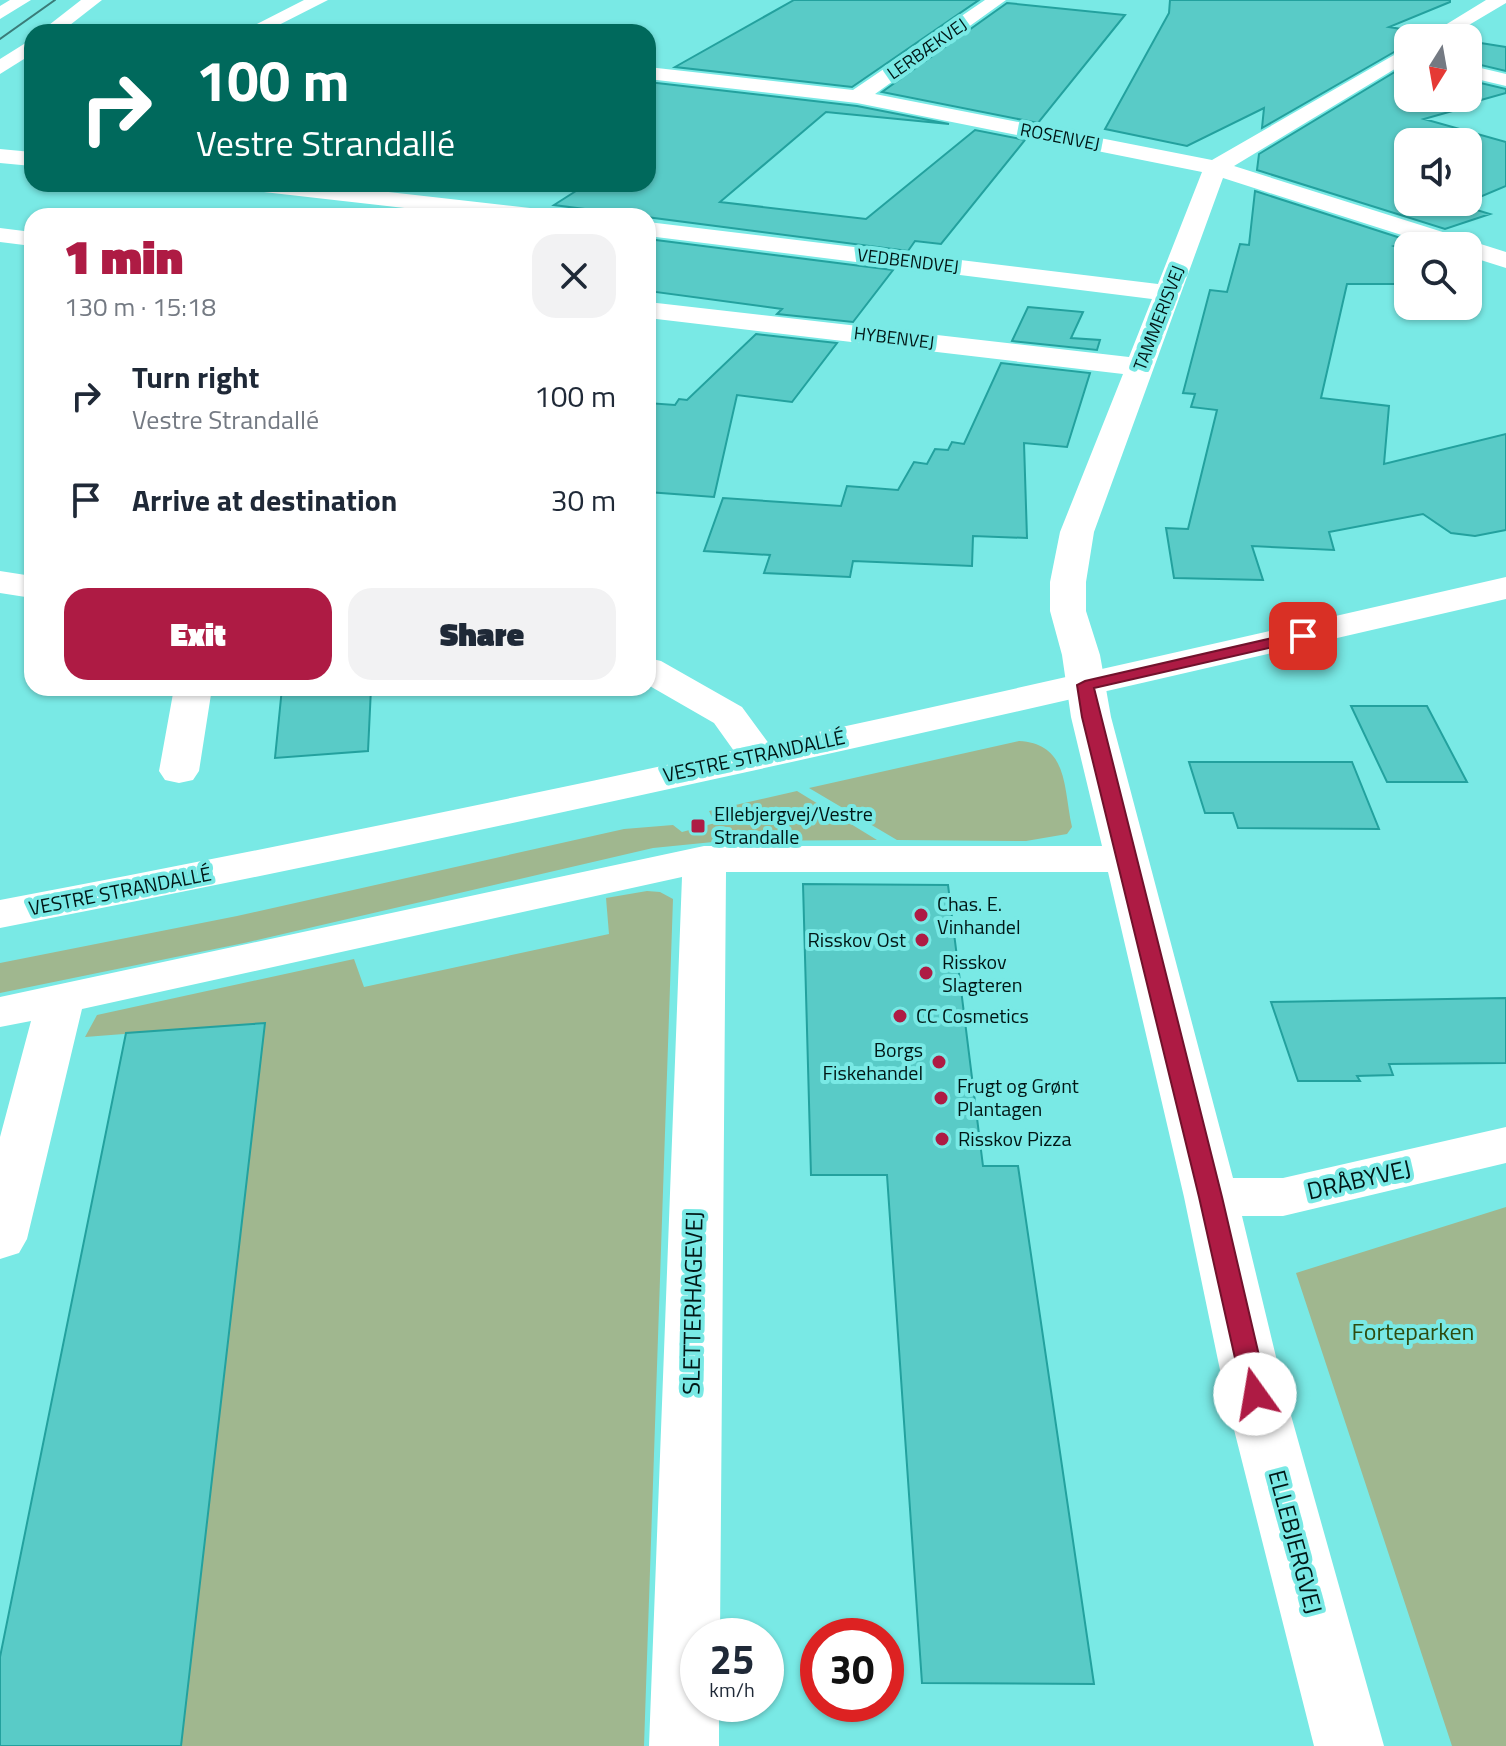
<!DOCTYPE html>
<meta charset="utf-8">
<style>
body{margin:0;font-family:"Titillium Web",sans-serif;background:#f2f2f3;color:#1f2937;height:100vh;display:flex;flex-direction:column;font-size:30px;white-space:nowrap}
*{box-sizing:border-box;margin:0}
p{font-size:26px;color:#747a83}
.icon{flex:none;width:44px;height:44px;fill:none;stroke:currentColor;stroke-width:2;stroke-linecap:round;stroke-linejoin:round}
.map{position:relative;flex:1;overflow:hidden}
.details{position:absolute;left:24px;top:208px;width:632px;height:488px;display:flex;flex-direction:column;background:#fff;border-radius:24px;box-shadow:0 2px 6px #0004}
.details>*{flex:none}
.hud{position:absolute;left:24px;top:24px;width:632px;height:168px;border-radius:24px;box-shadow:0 2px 6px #0004;background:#00695c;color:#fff;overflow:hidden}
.needle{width:52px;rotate:191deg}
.controls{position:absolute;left:1394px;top:24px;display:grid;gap:16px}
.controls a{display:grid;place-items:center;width:88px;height:88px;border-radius:16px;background:#fff;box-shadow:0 2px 6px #0004;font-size:40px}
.speed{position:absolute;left:680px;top:1618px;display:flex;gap:16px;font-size:40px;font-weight:700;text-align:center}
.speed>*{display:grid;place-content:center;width:104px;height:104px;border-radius:50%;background:#fff;box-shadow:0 2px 6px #0004;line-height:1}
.speed small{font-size:20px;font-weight:400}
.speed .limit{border:12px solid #d22;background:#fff;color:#111}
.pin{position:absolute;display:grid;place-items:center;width:68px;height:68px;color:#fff;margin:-34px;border-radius:16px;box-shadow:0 4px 12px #0006}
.me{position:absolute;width:88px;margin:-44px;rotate:347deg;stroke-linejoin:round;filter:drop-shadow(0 0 6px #0008)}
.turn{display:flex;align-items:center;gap:28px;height:168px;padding:0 40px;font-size:36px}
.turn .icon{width:104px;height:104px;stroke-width:2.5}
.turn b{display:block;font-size:56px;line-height:68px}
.round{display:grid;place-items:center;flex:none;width:84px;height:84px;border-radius:24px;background:#f2f2f3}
.headline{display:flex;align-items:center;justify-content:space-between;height:136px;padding:0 40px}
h1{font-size:48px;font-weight:800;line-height:60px;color:#ae1b44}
.primary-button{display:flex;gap:16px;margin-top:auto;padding:16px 40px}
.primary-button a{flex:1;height:92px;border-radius:24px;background:#ae1b44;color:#fff;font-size:32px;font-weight:800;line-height:92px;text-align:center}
.primary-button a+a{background:#f2f2f3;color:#1f2937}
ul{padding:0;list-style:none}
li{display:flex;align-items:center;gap:24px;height:104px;padding:0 40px}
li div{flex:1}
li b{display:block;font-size:30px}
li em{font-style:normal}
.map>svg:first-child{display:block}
.green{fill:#a0b78f}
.building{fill:#59cbc7;stroke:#23a19e;stroke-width:2}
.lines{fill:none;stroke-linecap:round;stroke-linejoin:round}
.minor{fill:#fff;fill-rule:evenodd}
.tertiary{fill:#fff;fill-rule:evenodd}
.tram{stroke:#3a7c79;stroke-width:2}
.route{fill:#ae1b44;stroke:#71122c;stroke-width:2}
.poi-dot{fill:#ae1b44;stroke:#79e9e5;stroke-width:3}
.labels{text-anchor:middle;stroke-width:8;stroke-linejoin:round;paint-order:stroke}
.far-street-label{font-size:18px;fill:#001716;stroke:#79e9e5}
.street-label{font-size:20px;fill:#001716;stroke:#79e9e5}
.poi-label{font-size:20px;fill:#001716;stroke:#79e9e5;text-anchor:start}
.near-street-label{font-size:24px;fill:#001716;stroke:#79e9e5}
.near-park-label{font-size:24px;fill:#2e4c0f;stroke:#79e9e5}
</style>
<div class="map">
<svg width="1506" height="1746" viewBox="0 0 1506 1746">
<rect width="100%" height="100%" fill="#79e9e5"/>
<path class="green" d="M 1019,741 C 1069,744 1063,787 1072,827 L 1067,834 L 1026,841 L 897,840 L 809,788 Z
M 797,791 L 877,840 L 723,841 L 653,848 L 244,943 L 0,993 L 0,963 L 237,916 L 624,829 L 673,825 L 682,832 L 715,823 L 709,811 Z
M 647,891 L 660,892 L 673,899 L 644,1746 L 181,1746 L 265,1023 L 85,1037 L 97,1015 L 354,959 L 364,987 L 609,934 L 606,898 Z
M 1506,1207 L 1506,1746 L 1452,1746 L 1296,1273 Z"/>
<path class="building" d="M 794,0 L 979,0 L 852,87 L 675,67 Z
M 1170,0 L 1450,0 L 1450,2 L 1389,27 L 1426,33 L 1421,38 L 1408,38 L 1408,44 L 1262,128 L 1264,108 L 1187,146 L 1105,129 L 1169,13 Z
M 1007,3 L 1125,15 L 1038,123 L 882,92 Z
M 1468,41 L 1506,47 L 1506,71 L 1468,62 Z
M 1408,64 L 1408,98 L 1468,98 L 1468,80 L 1506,89 L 1506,93 L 1449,109 L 1456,110 L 1424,119 L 1506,142 L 1506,186 L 1468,202 L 1468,142 L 1408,142 L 1408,202 L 1468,202 L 1460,205 L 1490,214 L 1445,229 L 1257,170 L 1259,154 Z
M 648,82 L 857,106 L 949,124 L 826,112 L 720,202 L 866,219 L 975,130 L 1025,140 L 941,244 L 915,241 L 908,251 L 554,205 L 587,184 L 648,184 Z
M 1255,191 L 1410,241 L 1394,246 L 1408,251 L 1408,284 L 1347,284 L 1321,398 L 1389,406 L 1384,464 L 1506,434 L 1506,530 L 1475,536 L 1451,533 L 1423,514 L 1329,532 L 1334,550 L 1252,546 L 1263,580 L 1174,578 L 1166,528 L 1188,529 L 1217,410 L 1191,407 L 1195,394 L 1183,393 L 1210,290 L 1227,292 L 1240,244 L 1249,245 Z
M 648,239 L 893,270 L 853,322 L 777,314 L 782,309 L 648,291 Z
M 1028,307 L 1083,312 L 1071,338 L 1100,340 L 1097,350 L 1012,341 Z
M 756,334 L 837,343 L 792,402 L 737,395 L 714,497 L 648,492 L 648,403 L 675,405 L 679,399 L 687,400 Z
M 1001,363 L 1090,373 L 1067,447 L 1024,443 L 1027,538 L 973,536 L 972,566 L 853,561 L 850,577 L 764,573 L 770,555 L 704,551 L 723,498 L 841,506 L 847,486 L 898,490 L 914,462 L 927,464 L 935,449 L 948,450 L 952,442 L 964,444 Z
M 282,688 L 371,688 L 368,751 L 275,758 Z
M 1351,706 L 1427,706 L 1467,782 L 1387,782 Z
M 1189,762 L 1352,762 L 1379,829 L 1238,828 L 1233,813 L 1205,813 Z
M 803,884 L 948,885 L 983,1166 L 1018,1166 L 1094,1684 L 922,1683 L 887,1175 L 811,1175 Z
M 1506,998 L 1506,1063 L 1389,1064 L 1393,1075 L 1357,1076 L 1360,1081 L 1298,1081 L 1271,1002 Z
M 265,1023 L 181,1746 L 0,1746 L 0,1657 L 126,1033 Z"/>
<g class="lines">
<path class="minor" d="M 10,0 L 31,0 L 0,19 L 0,6 Z
M 81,0 L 102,0 L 61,32 L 40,32 Z
M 304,0 L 328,0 L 265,32 L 251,32 L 249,28 Z
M 985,0 L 1006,0 L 875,94 L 1212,160 L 1408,47 L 1408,61 L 1234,166 L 1506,252 L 1506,268 L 1468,256 L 1468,246 L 1436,246 L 1223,178 L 1094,532 L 1086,582 L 1086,611 L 1100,655 L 1111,717 L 1233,1178 L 1283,1178 L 1506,1127 L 1506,1163 L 1283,1216 L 1242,1216 L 1285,1394 L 1384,1746 L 1314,1746 L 1225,1394 L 1184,1197 L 1108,872 L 726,872 L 720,1636 L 698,1636 L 698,1704 L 719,1704 L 719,1746 L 649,1746 L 682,877 L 82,1009 L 27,1239 L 19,1253 L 0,1259 L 0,1137 L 31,1021 L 0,1027 L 0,997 L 704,846 L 1102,846 L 1071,717 L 1062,655 L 1050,611 L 1050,582 L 1060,532 L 1123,374 L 648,318 L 648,302 L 1129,357 L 1152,299 L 648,236 L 648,222 L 1158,284 L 1202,172 L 857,103 L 648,79 L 648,67 L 853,90 Z
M 1486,0 L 1506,0 L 1506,3 L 1447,38 L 1424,38 Z
M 32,39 L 32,54 L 0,74 L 0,59 Z
M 1468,65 L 1506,74 L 1506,86 L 1468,77 Z
M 0,149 L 32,152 L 32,166 L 0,163 Z
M 243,184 L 318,184 L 539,209 L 548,211 L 551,216 L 475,216 L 255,191 L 247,189 Z
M 0,228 L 32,232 L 32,246 L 0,242 Z
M 0,571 L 32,576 L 32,598 L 0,593 Z
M 648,658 L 661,661 L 742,707 L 778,756 L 772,765 L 758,768 L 744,765 L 714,723 L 648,685 Z
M 174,688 L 212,688 L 199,771 L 193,780 L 179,783 L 165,780 L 159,771 Z"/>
<path class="tertiary" d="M 1506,577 L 1506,599 C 1006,715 504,830 0,928 L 0,900 C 504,805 1006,692 1506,577 Z"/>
<path class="tram" d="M 0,39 L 55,0"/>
</g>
<path class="route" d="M 1303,631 L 1308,632 L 1308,639 L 1094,688 L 1222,1197 L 1268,1394 L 1264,1401 L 1255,1404 L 1247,1401 L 1243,1394 L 1199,1197 L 1082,717 L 1077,685 L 1085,681 Z"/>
<g class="poi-dot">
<rect x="690" y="818" width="16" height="16" rx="4"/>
<circle cx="921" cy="915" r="8"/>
<circle cx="922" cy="940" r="8"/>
<circle cx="926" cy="973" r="8"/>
<circle cx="900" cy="1016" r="8"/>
<circle cx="939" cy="1062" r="8"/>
<circle cx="941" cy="1098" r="8"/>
<circle cx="942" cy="1139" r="8"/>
</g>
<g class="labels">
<g class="far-street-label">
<text transform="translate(927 49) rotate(-35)" y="6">LERBÆKVEJ</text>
<text transform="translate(1060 137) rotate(11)" y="6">ROSENVEJ</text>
<text transform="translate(908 261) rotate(7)" y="6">VEDBENDVEJ</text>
<text transform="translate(1159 318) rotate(-69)" y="6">TAMMERISVEJ</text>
<text transform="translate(894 338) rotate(7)" y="6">HYBENVEJ</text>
</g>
<g class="street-label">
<text transform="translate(754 756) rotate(-12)" y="7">VESTRE STRANDALLÉ</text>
<text transform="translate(120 891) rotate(-11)" y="7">VESTRE STRANDALLÉ</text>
</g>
<g class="poi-label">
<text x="714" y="821">Ellebjergvej/Vestre<tspan x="714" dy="23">Strandalle</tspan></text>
<text x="937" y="911">Chas. E.<tspan x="937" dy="23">Vinhandel</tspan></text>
<text x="906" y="947" text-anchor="end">Risskov Ost</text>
<text x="942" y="969">Risskov<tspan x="942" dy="23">Slagteren</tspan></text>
<text x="916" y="1023">CC Cosmetics</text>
<text x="923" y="1057" text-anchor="end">Borgs<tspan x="923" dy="23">Fiskehandel</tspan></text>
<text x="957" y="1093">Frugt og Grønt<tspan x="957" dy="23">Plantagen</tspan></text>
<text x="958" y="1146">Risskov Pizza</text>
</g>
<g class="near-street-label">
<text transform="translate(1359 1180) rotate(-13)" y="8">DRÅBYVEJ</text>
<text transform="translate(693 1303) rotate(-89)" y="8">SLETTERHAGEVEJ</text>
<text transform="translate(1295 1542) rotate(75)" y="8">ELLEBJERGVEJ</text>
</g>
<g class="near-park-label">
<text x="1413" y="1340">Forteparken</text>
</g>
</g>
</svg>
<div class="controls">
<a><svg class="needle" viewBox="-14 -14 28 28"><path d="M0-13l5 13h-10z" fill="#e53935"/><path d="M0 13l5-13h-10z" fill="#747a83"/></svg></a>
<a><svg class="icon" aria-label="sound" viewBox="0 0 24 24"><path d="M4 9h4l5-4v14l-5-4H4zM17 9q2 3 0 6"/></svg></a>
<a><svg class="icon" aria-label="search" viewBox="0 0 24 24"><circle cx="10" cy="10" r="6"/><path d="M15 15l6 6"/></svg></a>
</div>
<div class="speed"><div>25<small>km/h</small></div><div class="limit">30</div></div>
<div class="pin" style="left:1303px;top:636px;background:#d93025"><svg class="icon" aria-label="arrive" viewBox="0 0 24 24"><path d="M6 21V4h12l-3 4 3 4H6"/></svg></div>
<svg class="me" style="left:1255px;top:1394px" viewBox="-20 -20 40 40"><circle r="19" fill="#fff"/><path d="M0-13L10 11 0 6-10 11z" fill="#ae1b44"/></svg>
<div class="hud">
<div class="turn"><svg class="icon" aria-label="right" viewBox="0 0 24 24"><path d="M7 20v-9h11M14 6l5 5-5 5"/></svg><div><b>100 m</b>Vestre Strandallé</div></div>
</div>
<section class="details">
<div class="headline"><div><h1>1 min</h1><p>130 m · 15:18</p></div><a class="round"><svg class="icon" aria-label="close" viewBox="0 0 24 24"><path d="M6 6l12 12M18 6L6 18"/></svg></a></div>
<ul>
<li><svg class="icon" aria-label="right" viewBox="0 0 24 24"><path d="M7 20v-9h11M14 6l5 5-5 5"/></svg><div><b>Turn right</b><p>Vestre Strandallé</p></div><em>100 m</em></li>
<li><svg class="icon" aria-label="arrive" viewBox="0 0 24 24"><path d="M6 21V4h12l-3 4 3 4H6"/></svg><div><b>Arrive at destination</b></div><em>30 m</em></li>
</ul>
<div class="primary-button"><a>Exit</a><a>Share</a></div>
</section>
</div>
